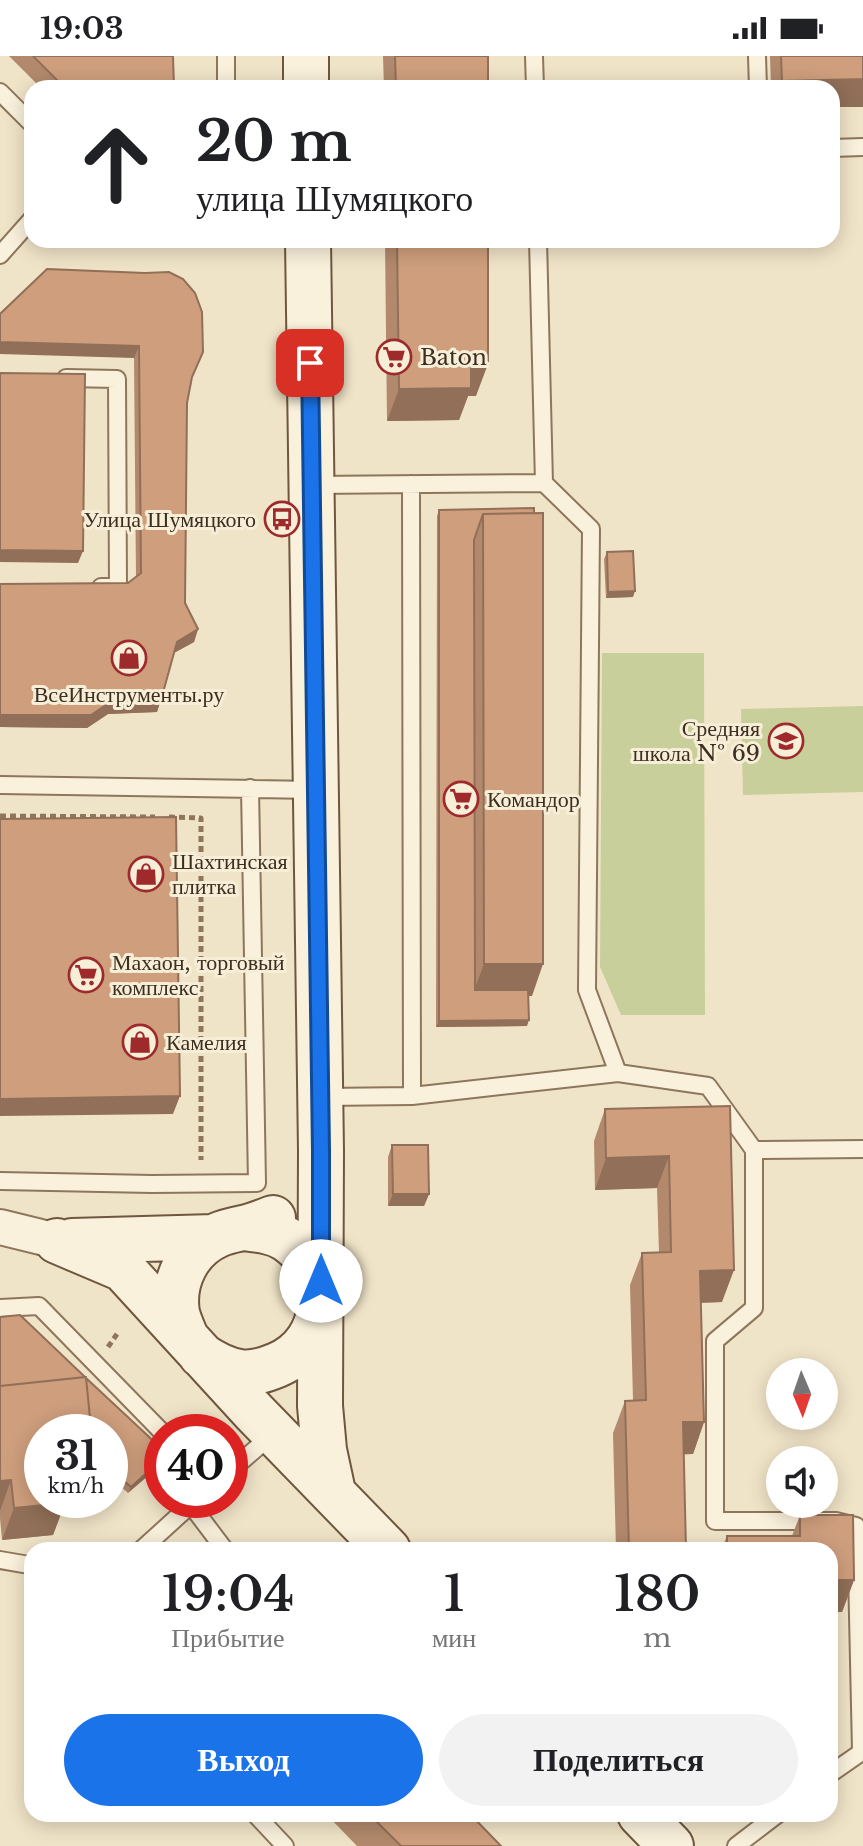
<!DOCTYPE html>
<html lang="ru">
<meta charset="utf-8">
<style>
body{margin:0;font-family:"Libre Baskerville",serif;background:#f2f2f2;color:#202124;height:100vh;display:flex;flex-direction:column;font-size:30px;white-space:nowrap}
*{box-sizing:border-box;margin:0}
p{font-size:26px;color:#757577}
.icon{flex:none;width:44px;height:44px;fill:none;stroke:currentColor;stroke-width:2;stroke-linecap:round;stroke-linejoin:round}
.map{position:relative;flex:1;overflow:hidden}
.details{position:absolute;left:24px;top:1486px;width:814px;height:280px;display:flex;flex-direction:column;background:#fff;border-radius:24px;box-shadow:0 4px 20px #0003}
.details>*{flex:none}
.top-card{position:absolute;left:24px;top:24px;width:816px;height:168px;border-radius:24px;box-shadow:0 4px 20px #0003;background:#fff;color:#202124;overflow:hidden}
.needle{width:52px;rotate:178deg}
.buttons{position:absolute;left:766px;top:1302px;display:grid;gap:16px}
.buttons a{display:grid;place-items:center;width:72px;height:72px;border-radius:50%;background:#fff;box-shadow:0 4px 20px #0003;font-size:40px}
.speed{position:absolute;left:24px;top:1358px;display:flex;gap:16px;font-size:40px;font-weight:700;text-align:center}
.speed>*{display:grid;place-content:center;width:104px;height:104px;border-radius:50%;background:#fff;box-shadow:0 4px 20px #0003;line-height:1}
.speed small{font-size:20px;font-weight:400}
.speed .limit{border:12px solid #d22;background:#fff;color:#111}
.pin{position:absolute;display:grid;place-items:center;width:68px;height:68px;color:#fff;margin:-34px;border-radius:16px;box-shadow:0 4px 12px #0006}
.me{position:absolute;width:88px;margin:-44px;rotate:0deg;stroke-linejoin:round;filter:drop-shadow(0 0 6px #0008)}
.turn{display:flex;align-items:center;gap:28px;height:168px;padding:0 40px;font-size:36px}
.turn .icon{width:104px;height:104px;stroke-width:2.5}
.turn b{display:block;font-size:56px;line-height:68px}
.eta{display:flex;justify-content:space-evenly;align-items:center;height:136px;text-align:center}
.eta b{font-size:48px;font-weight:600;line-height:56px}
.cta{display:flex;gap:16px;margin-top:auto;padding:16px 40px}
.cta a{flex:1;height:92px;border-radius:48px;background:#1a73e8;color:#fff;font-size:32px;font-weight:600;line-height:92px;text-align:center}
.cta a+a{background:#f2f2f2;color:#202124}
.status{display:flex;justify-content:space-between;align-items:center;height:56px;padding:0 40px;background:#fff;direction:ltr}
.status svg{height:22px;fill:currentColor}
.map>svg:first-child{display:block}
.green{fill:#c9cf9b}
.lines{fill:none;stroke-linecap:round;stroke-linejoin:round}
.lane-casing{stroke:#8d765c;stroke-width:20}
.street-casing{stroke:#8d765c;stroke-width:38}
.secondary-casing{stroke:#6f573f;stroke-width:48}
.path{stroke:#8d765c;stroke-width:5;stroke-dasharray:6 4;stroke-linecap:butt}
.lane{stroke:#faf1dc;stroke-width:16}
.street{stroke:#faf1dc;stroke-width:34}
.secondary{stroke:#faf1dc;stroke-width:44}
.wall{fill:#b2896c}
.shaded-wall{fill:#916f58}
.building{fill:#cf9f7d;stroke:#916f58;stroke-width:2}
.route-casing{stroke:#114b97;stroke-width:20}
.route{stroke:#1a73e8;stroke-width:14}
.labels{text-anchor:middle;stroke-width:6;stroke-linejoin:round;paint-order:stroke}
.poi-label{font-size:22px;fill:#3d2e20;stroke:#f7eed8;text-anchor:start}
</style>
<div class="status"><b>19:03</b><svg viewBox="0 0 49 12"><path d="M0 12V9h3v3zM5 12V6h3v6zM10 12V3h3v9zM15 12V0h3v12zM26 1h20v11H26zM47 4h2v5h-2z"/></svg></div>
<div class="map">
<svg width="863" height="1790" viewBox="0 0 863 1790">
<rect width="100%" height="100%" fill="#f0e4c8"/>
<path class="green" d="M 602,597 L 704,597 L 705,959 L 621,959 L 600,911 Z
M 863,650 L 863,736 L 743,739 L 741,653 Z"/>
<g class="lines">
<g class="lane-casing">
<path id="lane" d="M 226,0 L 226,32
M 534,0 L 535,32
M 757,0 L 758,32
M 0,36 L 32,68
M 832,92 L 863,91
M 538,184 L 544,427 L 591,473 L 587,934 L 618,1017
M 0,199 L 32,163
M 66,322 L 117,323 L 118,531 L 101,531
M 411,428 L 412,1040
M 313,429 L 544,427
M 0,729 L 314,734
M 323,1041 L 412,1040 L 618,1017 L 708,1030 L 754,1094 L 754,1252 L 715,1285 L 715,1465 L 836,1465 L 856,1470 L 861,1695
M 754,1094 L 863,1093
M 0,1125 L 152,1128 L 257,1127 L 250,732
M 0,1252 L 39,1250 L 162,1376
M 230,1415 L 273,1378
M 191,1449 L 225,1494
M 141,1494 L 196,1444
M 0,1504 L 29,1509
M 830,1718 L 863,1695
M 255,1758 L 285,1790
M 736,1790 L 778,1758"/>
</g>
<g class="street-casing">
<path id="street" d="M 0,1171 L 57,1185"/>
</g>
<g class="secondary-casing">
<path id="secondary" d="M 306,0 L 306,32
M 308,184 L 321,1095 L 320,1350 L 324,1394 L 333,1436
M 57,1185 L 123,1213 L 253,1355 L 388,1494
M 72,1185 L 214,1181
M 186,1281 C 183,1274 179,1265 177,1257 C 172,1225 188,1192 218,1179 C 227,1175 234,1174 243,1172 C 253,1170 263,1166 273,1162
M 201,1299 C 213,1307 225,1314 240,1316 C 253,1318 265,1314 277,1309 C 331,1286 334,1215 286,1183 C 273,1175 259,1174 244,1172
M 640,1758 L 671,1790"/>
</g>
<path class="path" d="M 0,760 L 155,761
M 169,761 L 201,762 L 201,1104
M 108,1291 L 117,1278"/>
<use href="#lane" class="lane"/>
<use href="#street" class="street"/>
<use href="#secondary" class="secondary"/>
</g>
<path class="wall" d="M 9,0 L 173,0 L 174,32 L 41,32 Z
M 383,0 L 488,0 L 488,32 L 384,32 Z
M 770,0 L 863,0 L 863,51 L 832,51 L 832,32 L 771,32 Z
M 385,184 L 488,184 L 476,340 L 468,340 L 459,364 L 387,365 Z
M 47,213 L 192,323 L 187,347 L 185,547 L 198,573 L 194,586 L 174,597 L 157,656 L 108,658 L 87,672 L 0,671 L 0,528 L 128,527 L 136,521 L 134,302 Z
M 534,452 L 532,940 L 528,940 L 527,970 L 436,971 L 437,460 L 439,454 Z
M 607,496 L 633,541 L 606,542 L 604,503 Z
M 730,1050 L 722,1246 L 701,1247 L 704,1366 L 693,1398 L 684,1398 L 686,1494 L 616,1494 L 613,1377 L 625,1345 L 633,1344 L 630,1229 L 642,1197 L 659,1197 L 657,1132 L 595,1134 L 594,1085 L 605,1053 Z
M 392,1089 L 429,1138 L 424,1150 L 388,1150 L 388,1101 Z
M 0,1261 L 86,1322 L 162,1393 L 128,1437 L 110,1421 L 110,1376 L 42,1376 L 65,1447 L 53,1479 L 2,1484 L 0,1462 Z
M 800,1459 L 853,1459 L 854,1524 L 842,1556 L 837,1556 L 837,1576 L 830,1595 L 830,1494 L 721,1494 L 727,1480 L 792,1480 Z
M 326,1758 L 470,1758 L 501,1790 L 357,1790 Z"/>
<path class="shaded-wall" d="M 863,23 L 863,51 L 832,51 L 832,32 L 779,32 L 782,25 Z
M 0,286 L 139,290 L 134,302 L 0,298 Z
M 471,307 L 488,308 L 476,340 L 468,340 L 459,364 L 387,365 L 399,333 Z
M 0,494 L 83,495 L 78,507 L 0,506 Z
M 635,535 L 633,541 L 606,542 L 608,536 Z
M 198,573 L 194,586 L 172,598 L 177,586 Z
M 161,644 L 157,656 L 108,658 L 87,672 L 0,671 L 0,659 L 112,645 Z
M 484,908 L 543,908 L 532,940 L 472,940 Z
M 529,964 L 527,970 L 436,971 L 439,965 Z
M 180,1040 L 173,1058 L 0,1060 L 0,1043 Z
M 669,1100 L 657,1132 L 595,1134 L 606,1102 Z
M 393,1138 L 429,1138 L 424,1150 L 388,1150 Z
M 734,1214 L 722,1246 L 689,1247 L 700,1215 Z
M 90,1362 L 85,1376 L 53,1376 L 56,1366 Z
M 683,1366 L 704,1366 L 693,1398 L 671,1399 Z
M 162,1403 L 162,1408 L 128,1437 L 131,1431 Z
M 11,1424 L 0,1455 L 0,1425 Z
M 65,1447 L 53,1479 L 2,1484 L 14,1452 Z
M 836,1524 L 854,1524 L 842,1556 L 830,1556 Z
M 830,1576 L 837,1576 L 830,1595 Z"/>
<path class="building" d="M 33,0 L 173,0 L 174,32 L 65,32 Z
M 395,0 L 488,0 L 488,32 L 396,32 Z
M 781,0 L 863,0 L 863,23 L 782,25 Z
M 397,184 L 488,184 L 488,308 L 471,307 L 471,332 L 399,333 Z
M 47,213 L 145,217 L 169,216 L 183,223 L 195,237 L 202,256 L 203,296 L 192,321 L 187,347 L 185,547 L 198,573 L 177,586 L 161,644 L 112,645 L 91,659 L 0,659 L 0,528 L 128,527 L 141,517 L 139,290 L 0,286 L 0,258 Z
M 0,317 L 85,318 L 83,495 L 0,494 Z
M 534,452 L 534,457 L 483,458 L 474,484 L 475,934 L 528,934 L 529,964 L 439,965 L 439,454 Z
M 543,457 L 543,908 L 484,908 L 483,458 Z
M 633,495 L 635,535 L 608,536 L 607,496 Z
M 176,761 L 180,1040 L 0,1043 L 0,763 Z
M 730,1050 L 734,1214 L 700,1215 L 704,1366 L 683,1366 L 686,1494 L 629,1494 L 625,1345 L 646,1344 L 642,1197 L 671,1196 L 669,1100 L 606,1102 L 605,1053 Z
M 392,1089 L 428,1089 L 429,1138 L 393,1138 Z
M 20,1259 L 85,1321 L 0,1330 L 0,1261 Z
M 86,1321 L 90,1362 L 56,1366 L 57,1376 L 42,1376 L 42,1444 L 64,1444 L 65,1447 L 14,1452 L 11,1424 L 0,1425 L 0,1330 Z
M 86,1322 L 162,1393 L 162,1403 L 131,1431 L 110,1413 L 110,1376 L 85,1376 L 90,1362 Z
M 800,1459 L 853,1459 L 854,1524 L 836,1524 L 837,1576 L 830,1576 L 830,1494 L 727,1494 L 727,1480 L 800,1480 Z
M 369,1758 L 470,1758 L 501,1790 L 401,1790 Z"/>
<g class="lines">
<g class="route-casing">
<path id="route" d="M 310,307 L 321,1095 L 321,1225"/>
</g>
<use href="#route" class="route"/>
</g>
<defs>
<g id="supermarket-ring" transform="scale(1.8)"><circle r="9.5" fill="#f7eed8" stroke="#9e2a2b" stroke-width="1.5"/><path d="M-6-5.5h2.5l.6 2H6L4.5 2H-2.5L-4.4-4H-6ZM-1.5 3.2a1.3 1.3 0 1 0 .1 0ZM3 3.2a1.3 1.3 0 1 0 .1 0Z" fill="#9e2a2b"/></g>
<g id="bus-ring" transform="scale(1.8)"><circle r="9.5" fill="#f7eed8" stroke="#9e2a2b" stroke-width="1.5"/><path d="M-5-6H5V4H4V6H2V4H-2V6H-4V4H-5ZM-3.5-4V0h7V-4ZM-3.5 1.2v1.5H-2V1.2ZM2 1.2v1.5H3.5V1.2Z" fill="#9e2a2b"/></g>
<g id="shop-ring" transform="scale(1.8)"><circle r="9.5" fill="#f7eed8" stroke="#9e2a2b" stroke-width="1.5"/><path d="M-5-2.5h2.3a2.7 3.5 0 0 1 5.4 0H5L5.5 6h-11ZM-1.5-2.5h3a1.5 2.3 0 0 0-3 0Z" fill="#9e2a2b"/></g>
<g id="school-ring" transform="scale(1.8)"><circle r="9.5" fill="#f7eed8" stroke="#9e2a2b" stroke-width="1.5"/><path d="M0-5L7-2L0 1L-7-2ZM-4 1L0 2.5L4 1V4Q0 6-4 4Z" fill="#9e2a2b"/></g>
</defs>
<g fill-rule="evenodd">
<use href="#supermarket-ring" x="394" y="301"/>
<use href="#bus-ring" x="282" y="463"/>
<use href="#shop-ring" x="129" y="602"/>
<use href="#school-ring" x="786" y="685"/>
<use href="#supermarket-ring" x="461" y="743"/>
<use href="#shop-ring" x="146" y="818"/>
<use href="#supermarket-ring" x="86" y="919"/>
<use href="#shop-ring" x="140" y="986"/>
</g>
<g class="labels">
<g class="poi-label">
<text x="420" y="309">Baton</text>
<text x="256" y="471" text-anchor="end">Улица Шумяцкого</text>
<text x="129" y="646" text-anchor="middle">ВсеИнструменты.ру</text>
<text x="760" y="680" text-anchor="end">Средняя<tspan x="760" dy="25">школа № 69</tspan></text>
<text x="487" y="751">Командор</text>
<text x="172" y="813">Шахтинская<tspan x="172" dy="25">плитка</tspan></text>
<text x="112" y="914">Махаон, торговый<tspan x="112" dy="25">комплекс</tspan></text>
<text x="166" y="994">Камелия</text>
</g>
</g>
</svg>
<div class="buttons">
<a><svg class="needle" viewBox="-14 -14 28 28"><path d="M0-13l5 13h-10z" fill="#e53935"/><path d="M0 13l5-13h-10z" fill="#757577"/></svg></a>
<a><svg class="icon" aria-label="sound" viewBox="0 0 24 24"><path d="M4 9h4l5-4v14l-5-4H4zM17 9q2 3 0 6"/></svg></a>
</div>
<div class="speed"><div>31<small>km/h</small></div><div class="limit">40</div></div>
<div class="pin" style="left:310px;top:307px;background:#d93025"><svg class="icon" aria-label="arrive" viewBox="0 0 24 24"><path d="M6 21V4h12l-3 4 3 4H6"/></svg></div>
<svg class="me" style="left:321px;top:1225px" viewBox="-20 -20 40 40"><circle r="19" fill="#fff"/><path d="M0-13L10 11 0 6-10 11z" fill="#1a73e8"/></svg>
<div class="top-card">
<div class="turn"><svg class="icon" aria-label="ahead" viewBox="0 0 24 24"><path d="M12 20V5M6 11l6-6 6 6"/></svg><div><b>20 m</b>улица Шумяцкого</div></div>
</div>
<section class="details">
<div class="eta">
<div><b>19:04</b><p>Прибытие</p></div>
<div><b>1</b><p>мин</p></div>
<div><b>180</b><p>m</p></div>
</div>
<div class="cta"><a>Выход</a><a>Поделиться</a></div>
</section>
</div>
